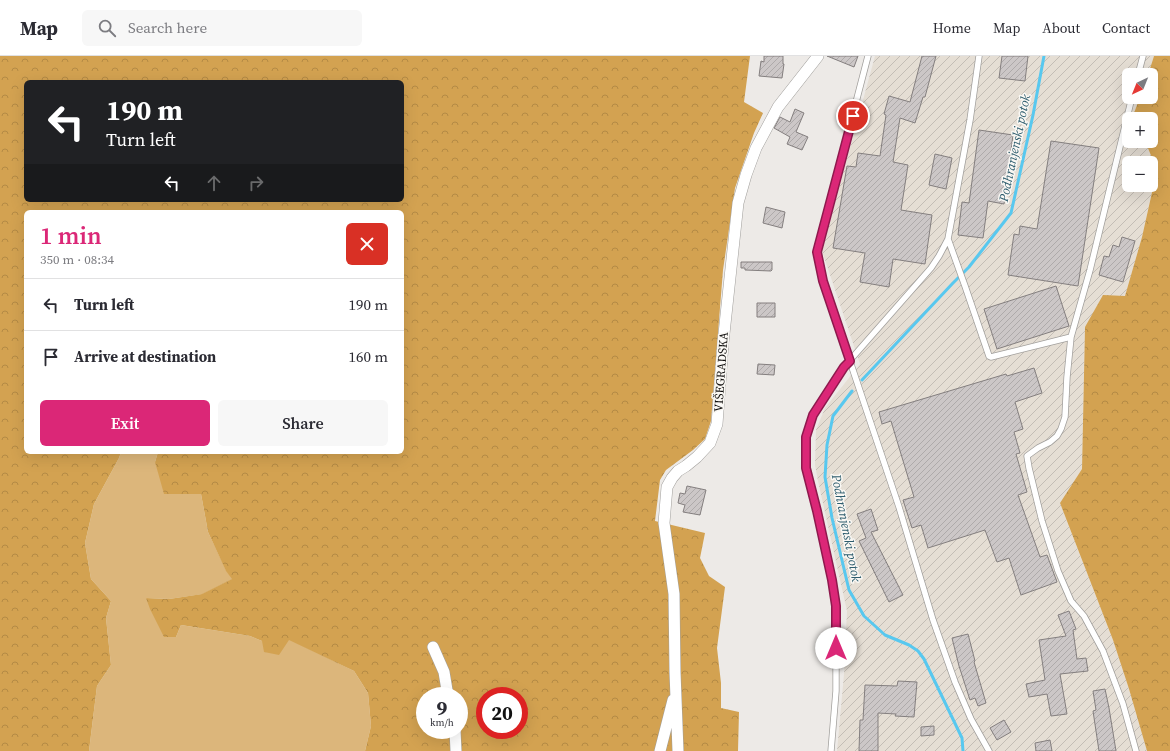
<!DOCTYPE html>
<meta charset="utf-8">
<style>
body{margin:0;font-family:"Source Serif 4",serif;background:#f7f7f7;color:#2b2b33;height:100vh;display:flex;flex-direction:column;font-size:15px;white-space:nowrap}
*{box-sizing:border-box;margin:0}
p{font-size:13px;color:#7c7c81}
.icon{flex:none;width:22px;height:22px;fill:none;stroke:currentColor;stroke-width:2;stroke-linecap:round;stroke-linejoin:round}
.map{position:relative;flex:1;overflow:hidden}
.side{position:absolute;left:24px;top:154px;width:380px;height:244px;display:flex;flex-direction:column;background:#fff;border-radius:6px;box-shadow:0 4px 16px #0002}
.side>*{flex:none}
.hud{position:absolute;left:24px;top:24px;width:380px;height:122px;border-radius:6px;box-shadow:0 4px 16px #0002;background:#202124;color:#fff;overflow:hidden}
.needle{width:26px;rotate:223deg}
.tools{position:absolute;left:1122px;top:12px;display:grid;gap:8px}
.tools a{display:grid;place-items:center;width:36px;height:36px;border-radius:6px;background:#fff;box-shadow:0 4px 16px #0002;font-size:20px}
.speed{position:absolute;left:416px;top:631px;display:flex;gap:8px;font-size:20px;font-weight:700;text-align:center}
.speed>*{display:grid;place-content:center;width:52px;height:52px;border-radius:50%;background:#fff;box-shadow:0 4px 16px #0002;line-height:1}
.speed small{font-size:10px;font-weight:400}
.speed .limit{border:6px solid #d22;background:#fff;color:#111}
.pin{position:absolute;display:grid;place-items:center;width:34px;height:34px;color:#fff;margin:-17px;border:2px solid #fff;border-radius:50%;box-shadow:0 1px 4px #0007}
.me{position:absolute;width:44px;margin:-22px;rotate:0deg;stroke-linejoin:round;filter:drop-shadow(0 0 3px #0008)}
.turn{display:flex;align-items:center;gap:14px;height:84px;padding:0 16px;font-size:18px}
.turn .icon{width:52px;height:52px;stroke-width:2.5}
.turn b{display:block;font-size:28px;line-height:34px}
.lanes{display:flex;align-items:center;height:38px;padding:0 16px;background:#0003;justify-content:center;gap:20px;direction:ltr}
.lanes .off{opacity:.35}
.round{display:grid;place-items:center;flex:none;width:42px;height:42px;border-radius:6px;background:#f7f7f7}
.head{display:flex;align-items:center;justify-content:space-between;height:68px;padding:0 16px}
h1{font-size:24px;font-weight:600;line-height:30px;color:#db2777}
.cta{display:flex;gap:8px;margin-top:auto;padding:8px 16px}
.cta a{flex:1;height:46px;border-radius:6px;background:#db2777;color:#fff;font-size:16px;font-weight:600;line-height:46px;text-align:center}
.cta a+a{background:#f7f7f7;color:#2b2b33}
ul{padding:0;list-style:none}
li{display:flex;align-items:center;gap:12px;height:52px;padding:0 16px;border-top:1px solid #e1e1e2}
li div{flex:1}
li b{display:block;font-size:15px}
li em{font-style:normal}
header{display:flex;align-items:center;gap:24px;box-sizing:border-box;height:56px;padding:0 20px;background:#fff;border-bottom:1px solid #e1e1e2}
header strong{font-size:19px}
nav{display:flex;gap:22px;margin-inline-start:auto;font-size:14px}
.search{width:280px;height:36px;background:#f7f7f7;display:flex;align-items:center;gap:10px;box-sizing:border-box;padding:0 14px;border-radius:6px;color:#7c7c81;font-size:15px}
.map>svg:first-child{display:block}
.industrial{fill:url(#industrial-furrows);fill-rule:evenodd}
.green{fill:#dcb67b}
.forest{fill:url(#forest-crowns);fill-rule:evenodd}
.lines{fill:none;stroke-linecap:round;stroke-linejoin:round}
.stream{stroke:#58c8ef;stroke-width:3}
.building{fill:url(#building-hatch);stroke:#847f7f}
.lane-casing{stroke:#a19f9c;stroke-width:7}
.street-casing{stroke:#a19f9c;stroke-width:12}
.lane{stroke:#fff;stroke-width:5.5}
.street{stroke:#fff;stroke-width:11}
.route-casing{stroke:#8e194d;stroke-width:10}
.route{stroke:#db2777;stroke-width:7}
.labels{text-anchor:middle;stroke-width:3;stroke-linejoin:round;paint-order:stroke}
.street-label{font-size:12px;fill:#11100f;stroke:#faf8f4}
.water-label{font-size:13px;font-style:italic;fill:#2e5d6e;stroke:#faf8f4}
</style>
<header>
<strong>Map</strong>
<div class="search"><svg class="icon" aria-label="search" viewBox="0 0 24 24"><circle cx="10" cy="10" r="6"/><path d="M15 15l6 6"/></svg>Search here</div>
<nav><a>Home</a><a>Map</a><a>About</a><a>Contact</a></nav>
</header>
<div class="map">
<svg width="1170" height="695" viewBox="0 0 1170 695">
<defs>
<pattern id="industrial-furrows" width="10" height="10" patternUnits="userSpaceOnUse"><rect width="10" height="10" fill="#e5ded4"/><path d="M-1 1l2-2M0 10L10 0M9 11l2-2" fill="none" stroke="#c3bdb5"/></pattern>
<pattern id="forest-crowns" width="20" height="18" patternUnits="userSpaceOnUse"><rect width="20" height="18" fill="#d3a251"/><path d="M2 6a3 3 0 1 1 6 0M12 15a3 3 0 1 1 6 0" fill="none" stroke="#b48a45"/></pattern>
<pattern id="building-hatch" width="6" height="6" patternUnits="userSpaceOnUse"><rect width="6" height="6" fill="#ccc7c7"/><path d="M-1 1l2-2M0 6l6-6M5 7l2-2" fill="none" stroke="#aeaaaa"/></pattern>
</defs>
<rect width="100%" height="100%" fill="#edeae7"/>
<path class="industrial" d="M 875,0 L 1154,0 L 1148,19 L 1129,19 L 1129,41 L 1140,41 L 1134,57 L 1137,63 L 1129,63 L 1129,85 L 1145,85 L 1157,114 L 1142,181 L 1125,240 L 1085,271 L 1082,414 L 1060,447 L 1113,584 L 1129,633 L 1147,695 L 837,695 L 844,618 L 847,555 L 818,425 L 815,409 L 816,374 L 825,352 L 860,308 L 822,195 ZM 1129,107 L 1151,107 L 1151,129 L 1129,129 Z"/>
<path class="green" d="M 121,396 L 158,396 L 155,406 L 201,438 L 208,476 L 226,514 L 233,523 L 203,538 L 169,543 L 146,542 L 176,581 L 181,569 L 250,580 L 262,585 L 289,583 L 354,615 L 368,637 L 371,670 L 365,695 L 89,695 L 97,630 L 111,609 L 106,562 L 111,545 L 91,523 L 85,487 L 94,448 L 119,402 Z"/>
<path class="forest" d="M 0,0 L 750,0 L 744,46 L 763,57 L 754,77 L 735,132 L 723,214 L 711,365 L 705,383 L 693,394 L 666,414 L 660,424 L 655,465 L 705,477 L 700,502 L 709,520 L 725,531 L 717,592 L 721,627 L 721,652 L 739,656 L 738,695 L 365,695 L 371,670 L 368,637 L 354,615 L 289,584 L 279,599 L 264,596 L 262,585 L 250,580 L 181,569 L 176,581 L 164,581 L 150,553 L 146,542 L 169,543 L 202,538 L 232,523 L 226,515 L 208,476 L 201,438 L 164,438 L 155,406 L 158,396 L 402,396 L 402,156 L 26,156 L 26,396 L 121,396 L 119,402 L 94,448 L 85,487 L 91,523 L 111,545 L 106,562 L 111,609 L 97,630 L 89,695 L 0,695 ZM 26,26 L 402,26 L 402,144 L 26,144 ZM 425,640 L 459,640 L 459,674 L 425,674 ZM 485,640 L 519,640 L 519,674 L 485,674 Z
M 1154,0 L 1170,0 L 1170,695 L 1147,695 L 1129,633 L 1113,584 L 1060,447 L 1082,413 L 1085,271 L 1103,239 L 1125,240 L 1142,181 L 1157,114 L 1145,85 L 1151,85 L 1151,63 L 1137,63 L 1134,57 L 1140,41 L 1151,41 L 1151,19 L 1148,19 Z"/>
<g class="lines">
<path class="stream" d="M 862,324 L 953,227 L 969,211 L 1011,157 L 1033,59 L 1044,0
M 852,335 L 833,360 L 827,389 L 825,421 L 832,462 L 849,534 L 864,560 L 885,579 L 909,589 L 918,595 L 924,603 L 962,682 L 963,695"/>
</g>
<path class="building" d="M 764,0 L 783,0 L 783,8 L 784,8 L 782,22 L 759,20 L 761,5 L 764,6 Z
M 827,0 L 858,0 L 854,11 Z
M 922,0 L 936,0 L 925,41 L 923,41 L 915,67 L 900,62 L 893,106 L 908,109 L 901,154 L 932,159 L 925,208 L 893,203 L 889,231 L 860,226 L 865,197 L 833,192 L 847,110 L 856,111 L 858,97 L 880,100 L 886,59 L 884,58 L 889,40 L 910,46 Z
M 1002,0 L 1028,0 L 1025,25 L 999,22 Z
M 795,53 L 804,57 L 796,76 L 808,81 L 802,94 L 787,88 L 790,81 L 774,72 L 780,61 L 790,66 Z
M 979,74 L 1013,79 L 1004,148 L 988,145 L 983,182 L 958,179 L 962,146 L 969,147 Z
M 1051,85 L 1099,92 L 1078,230 L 1008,219 L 1014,178 L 1019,179 L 1020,170 L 1037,173 Z
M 935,98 L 952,102 L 946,133 L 929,129 Z
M 766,151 L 785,156 L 782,172 L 763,167 Z
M 1122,181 L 1135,185 L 1123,226 L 1099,219 L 1104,200 L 1109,201 L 1113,189 L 1119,191 Z
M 741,206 L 772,206 L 772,214 L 771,215 L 745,214 L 745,212 L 741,212 Z
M 1056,230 L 1069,270 L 997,293 L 984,253 Z
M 757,247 L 775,247 L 775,261 L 757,261 Z
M 758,308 L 775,309 L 774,319 L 757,318 Z
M 1034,312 L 1042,337 L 1015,346 L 1023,373 L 1014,376 L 1020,397 L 1016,398 L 1027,436 L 1018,439 L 1040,501 L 1047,499 L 1057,526 L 1021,539 L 1009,502 L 997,506 L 985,474 L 928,492 L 921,469 L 912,472 L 903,444 L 914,441 L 891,365 L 882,368 L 879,356 L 1006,318 L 1007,320 Z
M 687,430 L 706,434 L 700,459 L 683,456 L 685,449 L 678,447 L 680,437 L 685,438 Z
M 871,453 L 878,474 L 871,476 L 903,539 L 889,546 L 859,485 L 866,482 L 857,458 Z
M 1069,555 L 1076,573 L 1073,574 L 1077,603 L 1086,602 L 1088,615 L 1060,618 L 1067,658 L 1051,660 L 1047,638 L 1029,641 L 1026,628 L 1045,624 L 1039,584 L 1066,580 L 1058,559 Z
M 968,578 L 975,605 L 974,606 L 986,647 L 978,650 L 975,642 L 970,644 L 959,610 L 952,582 Z
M 898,625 L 917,626 L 914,661 L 895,660 L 896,658 L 878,657 L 878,695 L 859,695 L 860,664 L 863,664 L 865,629 L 897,630 Z
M 1105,633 L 1109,652 L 1116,695 L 1099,695 L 1093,655 L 1096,654 L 1093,635 Z
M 1004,664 L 1011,676 L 997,684 L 990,672 Z
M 934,670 L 934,679 L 921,680 L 921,671 Z
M 1050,684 L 1052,695 L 1036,695 L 1035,687 Z"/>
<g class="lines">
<g class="lane-casing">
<path id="lane" d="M 868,0 L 817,196 L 823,225 L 899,451 L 933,564 L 955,626 L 971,663 L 989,695
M 1138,19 L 1143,0
M 948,183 L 965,230 L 989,300 L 991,301 L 1071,281 L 1090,214 L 1132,41
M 1071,281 L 1067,321 L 1065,361 L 1061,373 L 1057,380 L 1050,386 L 1038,392 L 1027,400 L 1029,412 L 1042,465 L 1058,515 L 1071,545 L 1084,560 L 1103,595 L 1123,648 L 1136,695
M 831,695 L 836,635 L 836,550 L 832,524 L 817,455 L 807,412 L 806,381 L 813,359 L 844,311 L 931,212 L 939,200 L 948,183 L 970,64 L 979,0"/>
</g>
<g class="street-casing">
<path id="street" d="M 433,591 L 444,616 L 448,640
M 455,674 L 456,695
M 660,695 L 673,644
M 678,695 L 675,616 L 674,538 L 664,467 L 667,431 L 672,422 L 678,415 L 686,410 L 697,401 L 710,387 L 717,368 L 723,287 L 738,147 L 746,119 L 756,92 L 778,51 L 818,0"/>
</g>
<use href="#lane" class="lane"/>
<use href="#street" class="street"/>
</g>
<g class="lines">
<g class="route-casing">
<path id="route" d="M 836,592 L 836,550 L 832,524 L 817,455 L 806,412 L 806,381 L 813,359 L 844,311 L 850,305 L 823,225 L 817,196 L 853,60"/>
</g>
<use href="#route" class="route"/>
</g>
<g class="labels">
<g class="street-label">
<text transform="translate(721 316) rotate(-86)" y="4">VIŠEGRADSKA</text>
</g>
<g class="water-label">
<text transform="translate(1014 92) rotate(-78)" y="5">Podhranjenski potok</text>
<text transform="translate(847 472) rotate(79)" y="5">Podhranjenski potok</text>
</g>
</g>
</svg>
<div class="tools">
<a><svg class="needle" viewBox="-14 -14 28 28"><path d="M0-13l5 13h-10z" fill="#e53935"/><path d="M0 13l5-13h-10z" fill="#7c7c81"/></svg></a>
<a>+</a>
<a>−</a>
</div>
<div class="speed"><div>9<small>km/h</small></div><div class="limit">20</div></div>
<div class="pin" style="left:853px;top:60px;background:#d93025"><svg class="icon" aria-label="arrive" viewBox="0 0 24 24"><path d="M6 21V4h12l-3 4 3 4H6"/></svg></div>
<svg class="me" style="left:836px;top:592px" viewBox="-20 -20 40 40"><circle r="19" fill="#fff"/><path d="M0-13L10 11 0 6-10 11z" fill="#db2777"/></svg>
<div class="hud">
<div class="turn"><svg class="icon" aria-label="left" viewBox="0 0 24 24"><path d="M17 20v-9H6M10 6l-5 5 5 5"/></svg><div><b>190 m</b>Turn left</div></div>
<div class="lanes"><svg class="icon" aria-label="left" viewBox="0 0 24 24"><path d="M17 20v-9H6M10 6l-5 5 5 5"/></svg><svg class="icon off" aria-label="ahead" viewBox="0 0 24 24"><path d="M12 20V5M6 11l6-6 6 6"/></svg><svg class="icon off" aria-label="right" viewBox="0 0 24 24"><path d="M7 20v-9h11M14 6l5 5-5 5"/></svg></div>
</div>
<section class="side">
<div class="head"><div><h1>1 min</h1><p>350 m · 08:34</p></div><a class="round" style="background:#d93025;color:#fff"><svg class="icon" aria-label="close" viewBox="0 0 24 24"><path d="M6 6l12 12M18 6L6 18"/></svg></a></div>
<ul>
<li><svg class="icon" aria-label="left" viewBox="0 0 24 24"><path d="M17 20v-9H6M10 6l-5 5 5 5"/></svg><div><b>Turn left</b></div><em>190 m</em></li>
<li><svg class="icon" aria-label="arrive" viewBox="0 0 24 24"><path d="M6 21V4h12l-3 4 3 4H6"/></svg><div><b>Arrive at destination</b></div><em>160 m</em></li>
</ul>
<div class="cta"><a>Exit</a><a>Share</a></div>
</section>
</div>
